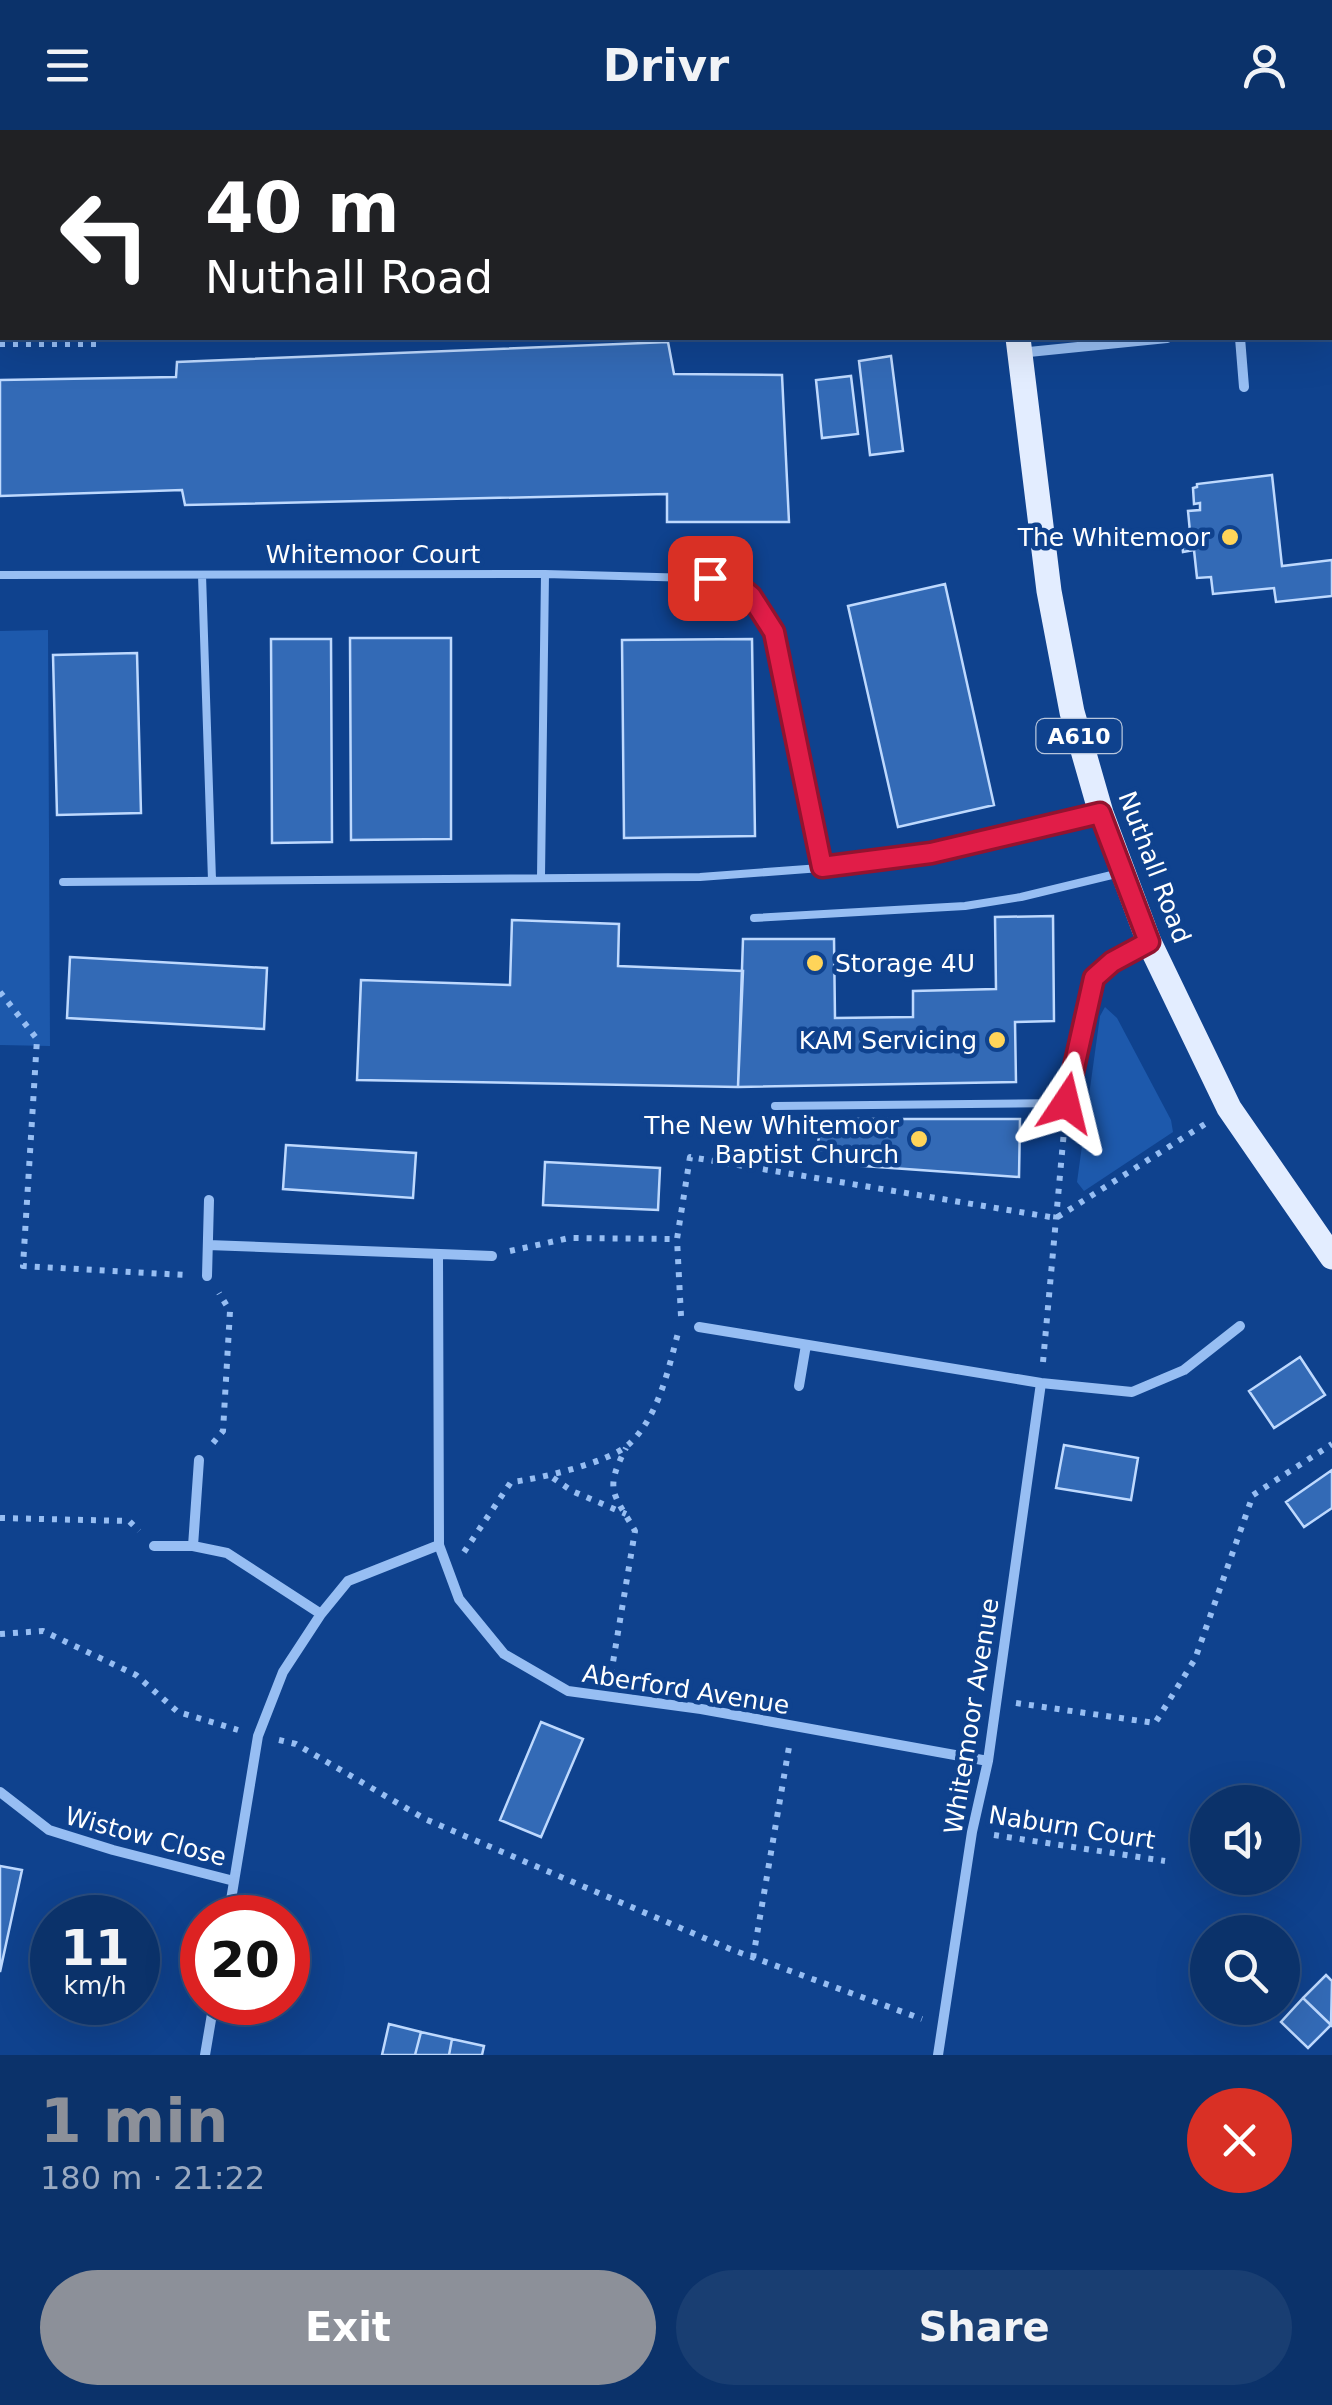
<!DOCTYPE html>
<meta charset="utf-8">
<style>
body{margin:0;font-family:"DejaVu Sans",sans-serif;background:#193e72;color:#f1f3f6;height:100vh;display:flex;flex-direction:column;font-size:38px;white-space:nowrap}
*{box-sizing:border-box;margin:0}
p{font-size:32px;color:#9aaac1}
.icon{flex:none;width:55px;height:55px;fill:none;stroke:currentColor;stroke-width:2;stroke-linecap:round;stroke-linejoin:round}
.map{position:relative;height:1925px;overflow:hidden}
.sheet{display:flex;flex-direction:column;background:#0b326a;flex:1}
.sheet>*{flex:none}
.hud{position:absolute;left:0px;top:0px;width:1332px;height:210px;box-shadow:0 10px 40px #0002,0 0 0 2px #2b4d7e;background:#202124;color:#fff;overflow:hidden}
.buttons{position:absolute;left:1190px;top:1655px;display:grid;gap:20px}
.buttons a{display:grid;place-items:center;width:110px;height:110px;border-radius:50%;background:#0b326a;box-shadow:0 10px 40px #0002,0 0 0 2px #2b4d7e;font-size:50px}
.speed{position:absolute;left:30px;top:1765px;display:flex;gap:20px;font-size:50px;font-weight:700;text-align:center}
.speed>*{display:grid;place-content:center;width:130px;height:130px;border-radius:50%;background:#0b326a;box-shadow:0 10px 40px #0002,0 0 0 2px #2b4d7e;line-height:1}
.speed small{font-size:25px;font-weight:400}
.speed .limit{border:15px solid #d22;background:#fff;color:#111}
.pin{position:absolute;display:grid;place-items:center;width:85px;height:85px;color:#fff;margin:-42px;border-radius:20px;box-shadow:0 5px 15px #0006}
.me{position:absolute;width:110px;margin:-55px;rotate:10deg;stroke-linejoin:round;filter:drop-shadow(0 0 8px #0008)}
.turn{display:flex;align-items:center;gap:35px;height:210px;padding:0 40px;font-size:45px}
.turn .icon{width:130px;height:130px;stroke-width:2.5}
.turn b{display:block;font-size:70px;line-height:85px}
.round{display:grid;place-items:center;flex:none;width:105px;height:105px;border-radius:52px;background:#193e72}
.head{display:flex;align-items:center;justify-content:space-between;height:170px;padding:0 40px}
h1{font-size:60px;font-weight:800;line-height:75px;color:#8c9099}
.cta{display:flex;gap:20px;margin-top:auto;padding:20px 40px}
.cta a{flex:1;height:115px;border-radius:60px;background:#8c9099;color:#fff;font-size:40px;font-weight:800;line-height:115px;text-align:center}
.cta a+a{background:#193e72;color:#f1f3f6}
header{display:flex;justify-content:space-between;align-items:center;height:130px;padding:0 40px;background:#0b326a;font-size:45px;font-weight:800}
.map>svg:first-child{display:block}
.green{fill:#1d59ac}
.building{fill:#336ab6;stroke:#bed9fe;stroke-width:2.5}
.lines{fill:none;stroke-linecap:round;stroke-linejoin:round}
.path{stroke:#97bef3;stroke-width:6;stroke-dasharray:5 8;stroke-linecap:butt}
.service{stroke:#97bef3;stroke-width:8}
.minor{stroke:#97bef3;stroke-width:10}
.primary{stroke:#e3edff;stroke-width:25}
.route-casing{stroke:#92132f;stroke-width:25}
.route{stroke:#e11d48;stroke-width:18}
.poi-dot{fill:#ffd459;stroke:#0f428e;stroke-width:4}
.labels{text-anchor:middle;stroke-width:9;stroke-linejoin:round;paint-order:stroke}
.shield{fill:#0f428e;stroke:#b7c6dd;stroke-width:2.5}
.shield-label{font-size:22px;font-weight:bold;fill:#fff}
.poi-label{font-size:25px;fill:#fff;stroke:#0f428e;text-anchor:end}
.street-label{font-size:25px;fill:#fff;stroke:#0f428e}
</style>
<header><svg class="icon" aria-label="menu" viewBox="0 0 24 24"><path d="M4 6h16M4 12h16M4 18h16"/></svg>Drivr<svg class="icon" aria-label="person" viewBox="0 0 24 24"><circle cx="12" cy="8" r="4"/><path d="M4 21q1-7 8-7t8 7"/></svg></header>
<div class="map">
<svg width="1332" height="1925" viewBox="0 0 1332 1925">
<rect width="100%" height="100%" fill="#0f428e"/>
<path class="green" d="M 48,500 L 50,916 L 0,915 L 0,501 Z
M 1105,877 L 1117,888 L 1171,990 L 1173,1002 L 1084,1061 L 1077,1052 L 1100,886 Z"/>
<path class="building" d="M 668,212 L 674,244 L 782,245 L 789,392 L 667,392 L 667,364 L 185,375 L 182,360 L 0,366 L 0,250 L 176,247 L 177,232 Z
M 891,226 L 903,321 L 870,325 L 859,231 Z
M 851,246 L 858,304 L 822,308 L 816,250 Z
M 1272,345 L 1282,436 L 1332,430 L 1332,466 L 1276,472 L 1274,458 L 1213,464 L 1211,447 L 1197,448 L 1194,420 L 1183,422 L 1181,402 L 1190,402 L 1188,381 L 1200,380 L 1200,373 L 1194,374 L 1193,358 L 1197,357 L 1197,354 Z
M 945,454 L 994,675 L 898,697 L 848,476 Z
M 350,508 L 451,508 L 451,709 L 351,710 Z
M 271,509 L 331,509 L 332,712 L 272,713 Z
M 752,509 L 755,706 L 624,708 L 622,510 Z
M 137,523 L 141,683 L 57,685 L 53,525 Z
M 1053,786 L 1054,891 L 1015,892 L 1016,952 L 738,957 L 743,809 L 834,809 L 835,888 L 913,887 L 913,861 L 996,859 L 995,787 Z
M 512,790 L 619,794 L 618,836 L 743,841 L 738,957 L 357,950 L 361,850 L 510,855 Z
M 70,827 L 267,838 L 264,899 L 67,888 Z
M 836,989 L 1020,989 L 1019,1047 L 836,1034 L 835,1020 L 818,1020 L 819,999 L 836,1000 Z
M 286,1015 L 416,1023 L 413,1068 L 283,1059 Z
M 545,1032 L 660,1038 L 658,1080 L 543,1075 Z
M 1300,1227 L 1325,1265 L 1274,1298 L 1249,1261 Z
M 1064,1315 L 1138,1328 L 1131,1370 L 1056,1358 Z
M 1332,1340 L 1332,1378 L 1304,1397 L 1286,1372 Z
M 541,1592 L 583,1609 L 541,1707 L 500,1690 Z
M 0,1736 L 22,1740 L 0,1842 Z
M 1326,1845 L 1332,1851 L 1331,1895 L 1303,1868 Z
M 1303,1868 L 1331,1895 L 1308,1918 L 1281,1892 Z
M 389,1894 L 421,1902 L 415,1925 L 382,1925 Z
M 421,1902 L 452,1909 L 449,1925 L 415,1925 Z
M 452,1909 L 484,1916 L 482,1925 L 449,1925 Z"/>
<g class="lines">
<path class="path" d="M 0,214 L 99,214 L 100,208
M 0,862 L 37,909 L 23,1136 L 185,1145
M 510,1121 L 569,1108 L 677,1109
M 681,1186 L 677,1109 L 690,1027 L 1056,1088 L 1205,994
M 1043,1232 L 1065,990
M 213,1313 L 223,1301 L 230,1181 L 219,1163
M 553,1348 L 572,1361 L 626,1384
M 0,1388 L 129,1391 L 139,1401
M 464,1422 L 511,1352 C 539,1349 607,1333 628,1315 C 658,1288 668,1241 678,1203
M 0,1504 L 43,1501 L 136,1545 L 178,1582 L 238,1600
M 611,1544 L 635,1401 C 613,1362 604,1361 626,1318
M 1016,1573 L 1155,1593 L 1195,1529 L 1253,1365 L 1332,1314
M 279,1610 L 296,1614 L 425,1689 L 730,1819 L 922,1889
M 994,1705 L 1165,1731
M 753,1828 L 789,1617"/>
<path class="service" d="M 0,445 L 545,444 L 731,449 L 751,466 L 774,502 L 823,737
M 202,445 L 212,750
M 541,747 L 545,444
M 63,752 L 700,747 L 834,737 L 931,723 L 1098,684
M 754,788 L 965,776 L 1021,767 L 1120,743
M 775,976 L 1067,973 L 1094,848 L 1112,832 L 1145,814"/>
<path class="minor" d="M 95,0 L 95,2
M 714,2 L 752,0
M 1240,208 L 1244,257
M 1019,223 L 1167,208
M 208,1115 L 492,1126
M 438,1126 L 439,1415 L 459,1469 L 504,1524 L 568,1561 L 701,1579 L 988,1631
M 207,1146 L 209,1070
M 699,1197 L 1041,1253 L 1132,1262 L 1184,1240 L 1240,1196
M 799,1256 L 806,1215
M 154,1416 L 193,1416 L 227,1423 L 321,1484
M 193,1416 L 199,1330
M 0,1662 L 49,1700 L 113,1720 L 234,1751
M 228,1788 L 258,1606 L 283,1542 L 321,1484 L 348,1451 L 439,1415
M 205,1925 L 214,1872
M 938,1925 L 972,1702 L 988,1631 L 1041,1253"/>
<path class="primary" d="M 1006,0 L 1006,2
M 1018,208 L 1049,461 L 1072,582 L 1101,683 L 1149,812 L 1229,978 L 1332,1127"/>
</g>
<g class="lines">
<g class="route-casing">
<path id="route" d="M 710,448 L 731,449 L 751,466 L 774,502 L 822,737 L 931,723 L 1100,683 L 1149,812 L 1112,832 L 1094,848 L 1066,973"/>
</g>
<use href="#route" class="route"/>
</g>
<g class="poi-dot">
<circle cx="1230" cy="407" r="10"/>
<circle cx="815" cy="833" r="10"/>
<circle cx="997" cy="910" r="10"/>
<circle cx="919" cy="1009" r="10"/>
</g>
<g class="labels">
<rect class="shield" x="1036.5" y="589" width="85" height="34" rx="8"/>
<g class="shield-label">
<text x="1079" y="614">A610</text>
</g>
<g class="poi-label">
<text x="1210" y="416">The Whitemoor</text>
<text x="835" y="842" text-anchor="start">Storage 4U</text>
<text x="977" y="919">KAM Servicing</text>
<text x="899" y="1004">The New Whitemoor<tspan x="899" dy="29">Baptist Church</tspan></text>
</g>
<g class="street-label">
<text x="373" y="433">Whitemoor Court</text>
<text transform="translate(1155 737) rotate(69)" y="9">Nuthall Road</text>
<text transform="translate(686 1559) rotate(9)" y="9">Aberford Avenue</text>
<text transform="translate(971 1586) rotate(-81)" y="9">Whitemoor Avenue</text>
<text transform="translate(1072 1697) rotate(9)" y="9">Naburn Court</text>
<text transform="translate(146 1706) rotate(15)" y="9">Wistow Close</text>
</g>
</g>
</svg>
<div class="buttons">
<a><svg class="icon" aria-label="sound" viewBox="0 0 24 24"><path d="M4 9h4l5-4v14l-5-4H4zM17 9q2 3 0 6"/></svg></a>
<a><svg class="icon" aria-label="search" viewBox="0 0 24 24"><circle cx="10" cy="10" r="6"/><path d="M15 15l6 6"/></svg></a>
</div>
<div class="speed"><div>11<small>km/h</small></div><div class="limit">20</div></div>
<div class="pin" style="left:710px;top:448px;background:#d93025"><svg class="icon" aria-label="arrive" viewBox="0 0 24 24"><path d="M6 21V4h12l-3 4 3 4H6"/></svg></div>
<svg class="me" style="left:1066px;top:973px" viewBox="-20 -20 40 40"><path d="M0-17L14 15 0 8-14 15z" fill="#e11d48" stroke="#fff" stroke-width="4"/></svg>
<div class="hud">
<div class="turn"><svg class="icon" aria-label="left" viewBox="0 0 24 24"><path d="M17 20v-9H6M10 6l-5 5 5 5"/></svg><div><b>40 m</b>Nuthall Road</div></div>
</div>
</div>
<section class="sheet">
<div class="head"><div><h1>1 min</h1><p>180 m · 21:22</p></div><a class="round" style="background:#d93025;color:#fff"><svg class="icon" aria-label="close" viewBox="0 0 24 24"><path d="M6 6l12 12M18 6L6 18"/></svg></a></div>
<div class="cta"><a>Exit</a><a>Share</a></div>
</section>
